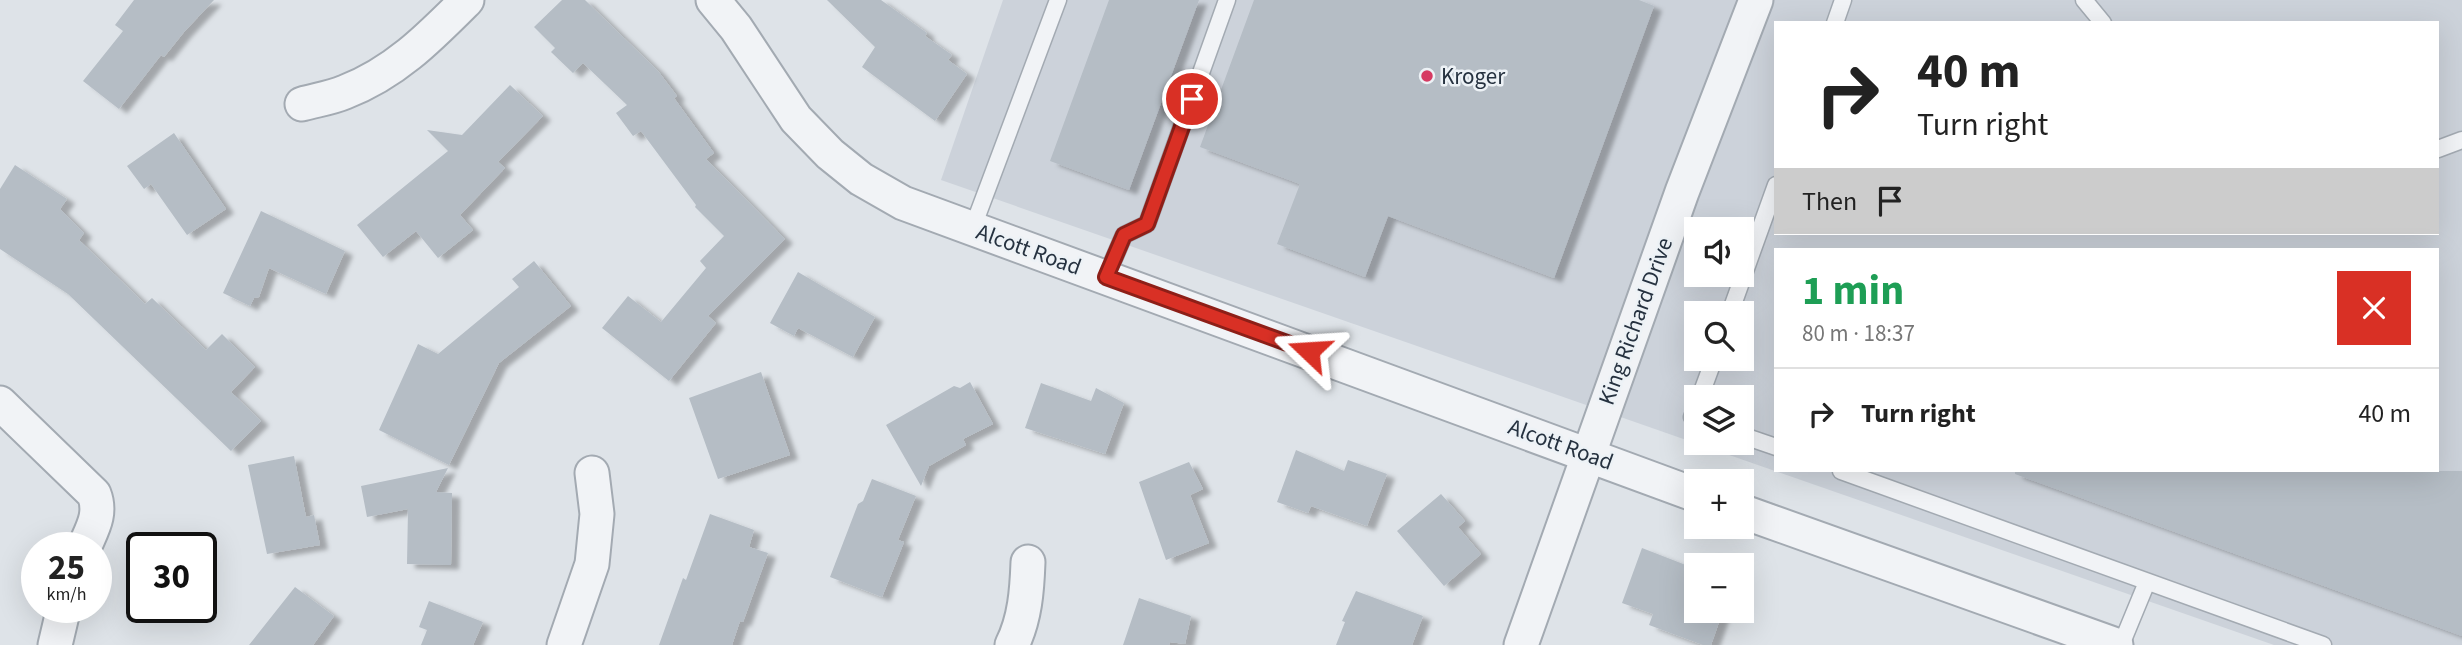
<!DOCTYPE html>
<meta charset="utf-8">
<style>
body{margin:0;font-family:"Source Sans 3",sans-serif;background:#f2f2f2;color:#222;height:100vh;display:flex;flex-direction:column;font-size:26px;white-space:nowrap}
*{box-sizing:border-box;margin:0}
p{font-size:23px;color:#767676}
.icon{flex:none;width:38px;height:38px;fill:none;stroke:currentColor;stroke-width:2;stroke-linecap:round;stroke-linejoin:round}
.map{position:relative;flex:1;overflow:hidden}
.side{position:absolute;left:1774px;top:248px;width:665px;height:224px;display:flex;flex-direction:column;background:#fff;border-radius:0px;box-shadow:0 7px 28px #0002}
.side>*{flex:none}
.guide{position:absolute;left:1774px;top:21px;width:665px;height:214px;border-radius:0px;box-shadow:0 7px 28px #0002;background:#fff;color:#222;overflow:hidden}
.tools{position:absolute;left:1684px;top:217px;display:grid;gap:14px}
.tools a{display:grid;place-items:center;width:70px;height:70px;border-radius:0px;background:#fff;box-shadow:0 7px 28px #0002;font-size:35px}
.speed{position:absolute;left:21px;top:532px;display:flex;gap:14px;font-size:35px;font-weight:700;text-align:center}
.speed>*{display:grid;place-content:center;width:91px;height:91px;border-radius:50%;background:#fff;box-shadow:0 7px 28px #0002;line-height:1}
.speed small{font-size:18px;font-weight:400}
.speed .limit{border:4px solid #111;border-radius:10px;background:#fff;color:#111}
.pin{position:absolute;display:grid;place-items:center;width:60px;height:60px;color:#fff;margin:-30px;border:4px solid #fff;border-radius:50%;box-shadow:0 2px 7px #0007}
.me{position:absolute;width:77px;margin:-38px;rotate:290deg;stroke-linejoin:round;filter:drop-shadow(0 0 5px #0008)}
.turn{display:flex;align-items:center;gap:24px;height:147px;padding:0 28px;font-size:32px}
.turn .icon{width:91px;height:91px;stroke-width:2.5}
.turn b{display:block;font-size:49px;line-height:60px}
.then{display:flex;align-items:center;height:66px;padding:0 28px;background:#0003;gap:14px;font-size:26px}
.round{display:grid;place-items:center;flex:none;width:74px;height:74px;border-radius:0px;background:#f2f2f2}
.summary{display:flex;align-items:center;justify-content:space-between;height:119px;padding:0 28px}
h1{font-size:42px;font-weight:700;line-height:52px;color:#1e9e55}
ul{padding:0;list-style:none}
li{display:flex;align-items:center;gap:21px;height:91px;padding:0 28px;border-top:2px solid #e0e0e0}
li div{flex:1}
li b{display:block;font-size:26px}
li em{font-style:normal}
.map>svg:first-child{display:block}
.built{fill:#ccd2da;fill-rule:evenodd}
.building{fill:#b5bdc5;filter:url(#shadow)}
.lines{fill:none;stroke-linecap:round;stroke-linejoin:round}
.lane-casing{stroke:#a3aab2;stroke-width:19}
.street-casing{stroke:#a3aab2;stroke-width:37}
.lane{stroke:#f1f3f6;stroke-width:16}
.street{stroke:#f1f3f6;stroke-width:33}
.route-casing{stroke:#8d1f18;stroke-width:18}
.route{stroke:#d93025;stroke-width:12}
.poi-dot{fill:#d63a62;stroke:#edf2f6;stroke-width:2.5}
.labels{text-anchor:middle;stroke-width:5;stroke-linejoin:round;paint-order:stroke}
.poi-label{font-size:23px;fill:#263240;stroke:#edf2f6;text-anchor:start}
.street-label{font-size:23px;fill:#263240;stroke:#edf2f6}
</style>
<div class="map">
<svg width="2462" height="645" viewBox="0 0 2462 645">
<defs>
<filter id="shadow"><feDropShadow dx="8" dy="4.5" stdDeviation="2" flood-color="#0004"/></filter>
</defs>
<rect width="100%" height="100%" fill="#dee3e8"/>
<path class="built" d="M 1003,0 L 2462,0 L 2462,645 L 2274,645 L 941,180 ZM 1776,23 L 2438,23 L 2438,233 L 1776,233 ZM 1696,229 L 1741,229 L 1741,275 L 1696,275 ZM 1776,250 L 2438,250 L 2438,471 L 1776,471 ZM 1696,313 L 1741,313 L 1741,359 L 1696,359 ZM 1696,397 L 1741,397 L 1741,443 L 1696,443 Z"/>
<path class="building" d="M 134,0 L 214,0 L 184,32 L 164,57 L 161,55 L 119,109 L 83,81 L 123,31 L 115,25 Z
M 562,0 L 585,0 L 658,71 L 677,96 L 674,98 L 714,153 L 706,159 L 785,239 L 708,316 L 716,323 L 669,381 L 602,328 L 628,296 L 661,322 L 706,268 L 700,261 L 724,236 L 695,207 L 696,205 L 641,131 L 633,136 L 616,113 L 627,105 L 583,63 L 573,73 L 551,52 L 555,48 L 534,27 Z
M 827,0 L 881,0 L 927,33 L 925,36 L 952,55 L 948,60 L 967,74 L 935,121 L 862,67 L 875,47 Z
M 1109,0 L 1199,0 L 1129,190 L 1050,161 Z
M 1254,0 L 1639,0 L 1654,6 L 1554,278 L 1388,216 L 1365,277 L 1277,244 L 1300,184 L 1200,147 Z
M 510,85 L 543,116 L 498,162 L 505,168 L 460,215 L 473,230 L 438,258 L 416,231 L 383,257 L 357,225 L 448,151 L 427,130 L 462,135 Z
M 174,133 L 226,209 L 187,235 L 151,184 L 144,189 L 127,166 Z
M 15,165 L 67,199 L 60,209 L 84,233 L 79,240 L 145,304 L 152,298 L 206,350 L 222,334 L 255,367 L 231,392 L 261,421 L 231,451 L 68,294 L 0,249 L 0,189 Z
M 261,211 L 345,251 L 326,294 L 269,268 L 259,297 L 254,298 L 250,306 L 223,293 Z
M 534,261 L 571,306 L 499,363 L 449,465 L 379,430 L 418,344 L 438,354 L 519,287 L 512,279 Z
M 798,272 L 875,317 L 853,357 L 798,328 L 794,336 L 770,323 Z
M 761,372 L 790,455 L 718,479 L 689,398 Z
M 970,382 L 993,424 L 963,439 L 966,445 L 929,466 L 921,486 L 886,425 L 954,386 L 960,388 Z
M 1041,383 L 1091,401 L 1096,388 L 1124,403 L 1105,454 L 1025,428 Z
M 1296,450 L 1344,471 L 1348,460 L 1387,474 L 1367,526 L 1311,506 L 1308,513 L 1277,502 Z
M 294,456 L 306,517 L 314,515 L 320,545 L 267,554 L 248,465 Z
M 1189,462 L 1203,489 L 1190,495 L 1209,543 L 1166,560 L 1139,482 Z
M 448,468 L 436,492 L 452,493 L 451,565 L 407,564 L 408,509 L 367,517 L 361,486 Z
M 2015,471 L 2462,471 L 2462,636 L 2015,474 Z
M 872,479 L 916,496 L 898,540 L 904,542 L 882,597 L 830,577 L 858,504 L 863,501 Z
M 1441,494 L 1465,521 L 1458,527 L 1481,554 L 1444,586 L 1397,531 Z
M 710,514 L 754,530 L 749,547 L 768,553 L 743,622 L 740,621 L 732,645 L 659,645 L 683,578 L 686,580 Z
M 1642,548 L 1696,569 L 1696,611 L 1723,611 L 1711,645 L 1703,645 L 1649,625 L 1653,614 L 1622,603 Z
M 295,587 L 334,616 L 313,645 L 249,645 Z
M 1356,591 L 1423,616 L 1412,645 L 1336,645 L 1345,622 L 1342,621 Z
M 1139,598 L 1191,616 L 1185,644 L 1170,642 L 1169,645 L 1123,645 Z
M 429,601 L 483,622 L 473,645 L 421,645 L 427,630 L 419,627 Z"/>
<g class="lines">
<g class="lane-casing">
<path id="lane" d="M 2084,0 L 2103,23
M 1835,23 L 1843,0
M 2438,149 L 2462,140
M 973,227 L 1058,0
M 1106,277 L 1124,235 L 1147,224 L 1227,0
M 1730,313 L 1776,185
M 1700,397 L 1714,359
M 1696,408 L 1692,417 L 1696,418
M 1741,435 L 1776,447
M 1841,471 L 2323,645
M 2121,645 L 2147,582"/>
</g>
<g class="street-casing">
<path id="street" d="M 713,0 L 736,28 L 796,119 L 830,154 L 861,179 L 903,203 L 1696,495
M 302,104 C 316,100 331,98 345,92 C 395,73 430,37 467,0
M 0,403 L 94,494 C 102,514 92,529 84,548
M 1741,511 L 2116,645
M 55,645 L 64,607
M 564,645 L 592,564 L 597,514 L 592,473
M 1012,645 C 1025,619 1027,590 1028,562
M 1521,645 L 1682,192 L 1756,0"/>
</g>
<use href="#lane" class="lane"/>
<use href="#street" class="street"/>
</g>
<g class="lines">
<g class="route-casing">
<path id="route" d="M 1192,99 L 1147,224 L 1124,235 L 1106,277 L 1309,351"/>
</g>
<use href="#route" class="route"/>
</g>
<circle class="poi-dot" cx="1427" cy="76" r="7"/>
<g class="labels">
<g class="poi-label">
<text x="1441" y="84">Kroger</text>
</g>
<g class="street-label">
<text transform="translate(1029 249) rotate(20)" y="8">Alcott Road</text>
<text transform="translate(1635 321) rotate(-70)" y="8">King Richard Drive</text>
<text transform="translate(1561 444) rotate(20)" y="8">Alcott Road</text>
</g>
</g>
</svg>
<div class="tools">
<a><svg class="icon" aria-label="sound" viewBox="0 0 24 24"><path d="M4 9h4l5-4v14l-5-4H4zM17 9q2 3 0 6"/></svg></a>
<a><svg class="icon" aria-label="search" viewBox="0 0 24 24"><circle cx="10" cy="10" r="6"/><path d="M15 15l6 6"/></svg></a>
<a><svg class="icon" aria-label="layers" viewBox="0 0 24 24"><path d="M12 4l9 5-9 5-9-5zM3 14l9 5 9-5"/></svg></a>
<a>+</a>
<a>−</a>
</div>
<div class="speed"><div>25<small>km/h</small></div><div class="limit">30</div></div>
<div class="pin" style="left:1192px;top:99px;background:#d93025"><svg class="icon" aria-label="arrive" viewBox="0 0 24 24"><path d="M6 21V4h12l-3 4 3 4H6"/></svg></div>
<svg class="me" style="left:1309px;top:351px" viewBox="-20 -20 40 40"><path d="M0-17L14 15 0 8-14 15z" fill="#d93025" stroke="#fff" stroke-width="4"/></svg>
<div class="guide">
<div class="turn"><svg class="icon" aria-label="right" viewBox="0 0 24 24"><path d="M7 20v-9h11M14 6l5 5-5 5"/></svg><div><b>40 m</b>Turn right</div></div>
<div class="then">Then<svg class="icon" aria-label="arrive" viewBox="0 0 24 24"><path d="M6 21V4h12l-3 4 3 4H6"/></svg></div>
</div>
<section class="side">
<div class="summary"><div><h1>1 min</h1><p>80 m · 18:37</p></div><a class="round" style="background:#d93025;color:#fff"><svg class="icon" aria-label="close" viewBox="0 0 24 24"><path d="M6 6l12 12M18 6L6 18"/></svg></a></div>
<ul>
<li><svg class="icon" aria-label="right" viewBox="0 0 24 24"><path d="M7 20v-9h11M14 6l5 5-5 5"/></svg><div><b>Turn right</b></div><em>40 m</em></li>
</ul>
</section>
</div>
